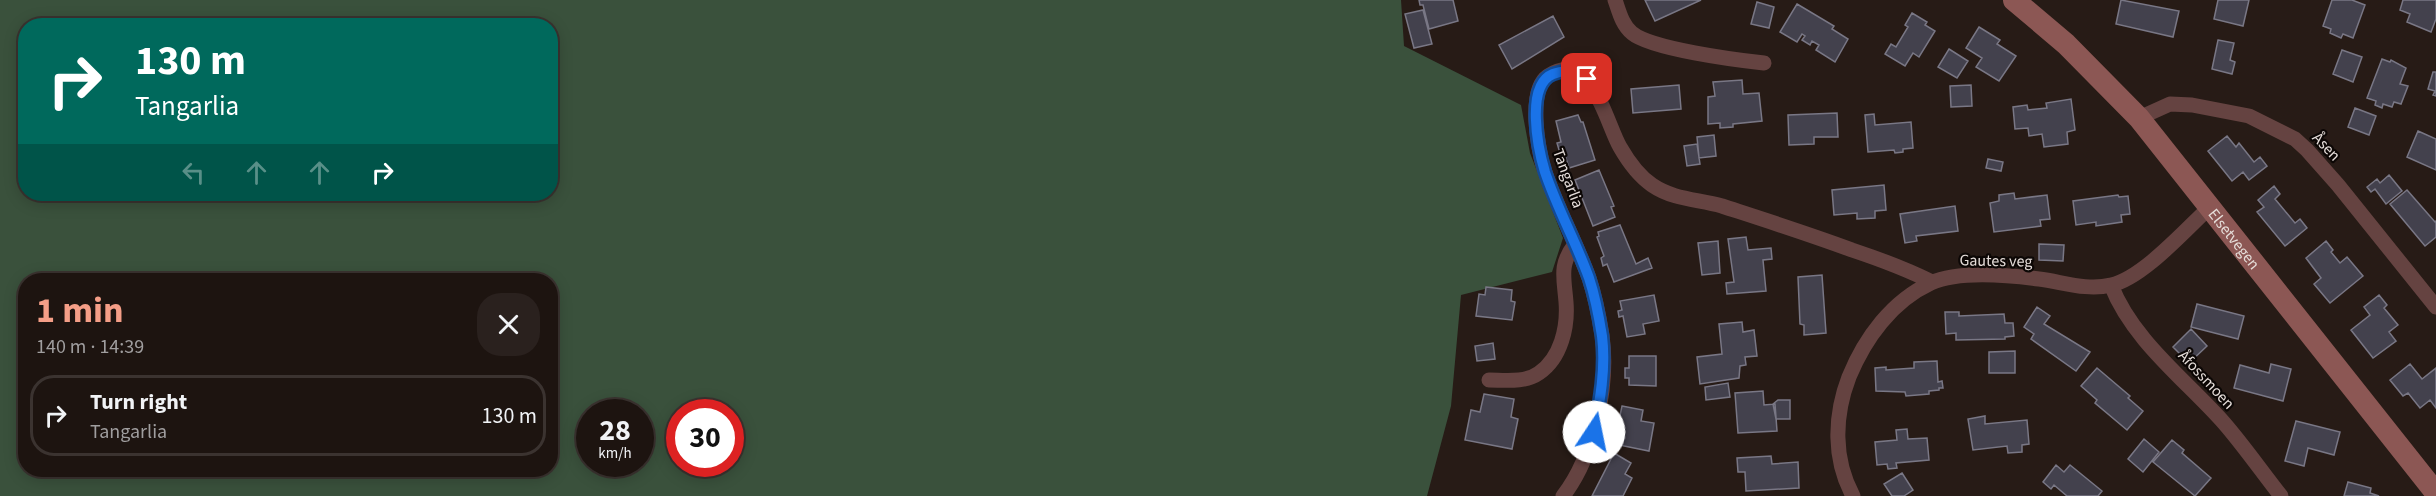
<!DOCTYPE html>
<meta charset="utf-8">
<style>
body{margin:0;font-family:"Source Sans 3",sans-serif;background:#2a211e;color:#f1f3f6;height:100vh;display:flex;flex-direction:column;font-size:22px;white-space:nowrap}
*{box-sizing:border-box;margin:0}
p{font-size:20px;color:#a09e9f}
.icon{flex:none;width:33px;height:33px;fill:none;stroke:currentColor;stroke-width:2;stroke-linecap:round;stroke-linejoin:round}
.map{position:relative;flex:1;overflow:hidden}
.details{position:absolute;left:18px;top:273px;width:540px;height:204px;display:flex;flex-direction:column;background:#1d1410;border-radius:24px;box-shadow:0 3px 15px #0003,0 0 0 2px #3b3330}
.details>*{flex:none}
.banner{position:absolute;left:18px;top:18px;width:540px;height:183px;border-radius:24px;box-shadow:0 3px 15px #0003,0 0 0 2px #3b3330;background:#00695c;color:#fff;overflow:hidden}
.speed{position:absolute;left:576px;top:399px;display:flex;gap:12px;font-size:30px;font-weight:700;text-align:center}
.speed>*{display:grid;place-content:center;width:78px;height:78px;border-radius:50%;background:#1d1410;box-shadow:0 3px 15px #0003,0 0 0 2px #3b3330;line-height:1}
.speed small{font-size:15px;font-weight:400}
.speed .limit{border:9px solid #d22;background:#fff;color:#111}
.pin{position:absolute;display:grid;place-items:center;width:51px;height:51px;color:#fff;margin:-26px;border-radius:12px;box-shadow:0 3px 9px #0006}
.me{position:absolute;width:66px;margin:-33px;rotate:11deg;stroke-linejoin:round;filter:drop-shadow(0 0 4px #0008)}
.turn{display:flex;align-items:center;gap:21px;height:126px;padding:0 18px;font-size:27px}
.turn .icon{width:78px;height:78px;stroke-width:2.5}
.turn b{display:block;font-size:42px;line-height:51px}
.lanes{display:flex;align-items:center;height:57px;padding:0 18px;background:#0003;justify-content:center;gap:30px;direction:ltr}
.lanes .off{opacity:.35}
.round{display:grid;place-items:center;flex:none;width:63px;height:63px;border-radius:24px;background:#2a211e}
.overview{display:flex;align-items:center;justify-content:space-between;height:102px;padding:0 18px}
h1{font-size:36px;font-weight:700;line-height:45px;color:#f49e87}
ul{padding:0;list-style:none}
li{display:flex;align-items:center;gap:18px;height:81px;margin:0 12px 9px;padding:0 6px;border:3px solid #3b3330;border-radius:24px}
li div{flex:1}
li b{display:block;font-size:22px}
li em{font-style:normal}
.map>svg:first-child{display:block}
.forest{fill:#3a513c;fill-rule:evenodd}
.building{fill:#43414d;stroke:#797785;stroke-width:1.5}
.lines{fill:none;stroke-linecap:round;stroke-linejoin:round}
.minor{stroke:#654341;stroke-width:15}
.secondary{stroke:#8c5754;stroke-width:22}
.route-casing{stroke:#114b97;stroke-width:15}
.route{stroke:#1a73e8;stroke-width:10}
.labels{text-anchor:middle;stroke-width:4.5;stroke-linejoin:round;paint-order:stroke}
.street-label{font-size:16px;fill:#e6deda;stroke:#0c0705}
</style>
<div class="map">
<svg width="2436" height="496" viewBox="0 0 2436 496">
<rect width="100%" height="100%" fill="#271b16"/>
<path class="forest" d="M 0,0 L 1401,0 L 1404,46 L 1521,105 L 1530,153 L 1563,238 L 1552,272 L 1461,295 L 1451,406 L 1427,496 L 0,496 ZM 26,26 L 550,26 L 550,194 L 26,194 ZM 26,280 L 550,280 L 550,470 L 26,470 ZM 590,412 L 640,412 L 640,464 L 590,464 ZM 680,412 L 730,412 L 730,464 L 680,464 Z"/>
<path class="building" d="M 1419,0 L 1453,0 L 1458,21 L 1429,29 L 1423,5 L 1420,5 Z
M 1645,0 L 1701,0 L 1655,21 Z
M 2121,0 L 2179,11 L 2173,37 L 2116,24 Z
M 2218,0 L 2249,0 L 2243,26 L 2214,19 Z
M 2332,0 L 2352,0 L 2365,5 L 2353,38 L 2343,34 L 2341,38 L 2330,33 L 2331,29 L 2323,26 Z
M 2403,0 L 2436,0 L 2436,19 L 2431,32 L 2407,22 L 2410,14 L 2400,10 Z
M 1757,2 L 1774,7 L 1769,28 L 1751,24 Z
M 1797,4 L 1834,26 L 1832,29 L 1848,39 L 1835,62 L 1816,50 L 1819,45 L 1812,41 L 1810,45 L 1802,40 L 1805,36 L 1802,34 L 1797,42 L 1780,32 Z
M 1423,10 L 1432,44 L 1414,48 L 1405,14 Z
M 1912,13 L 1927,22 L 1925,25 L 1935,31 L 1919,57 L 1913,53 L 1905,66 L 1885,54 L 1891,44 L 1896,47 L 1908,27 L 1905,25 Z
M 1553,16 L 1564,37 L 1512,69 L 1499,45 Z
M 1979,27 L 2000,40 L 1997,44 L 2016,56 L 1999,81 L 1976,67 L 1982,58 L 1966,48 Z
M 2218,40 L 2234,43 L 2230,60 L 2235,62 L 2232,74 L 2212,69 Z
M 1949,49 L 1968,61 L 1957,78 L 1938,67 Z
M 2342,50 L 2362,57 L 2353,82 L 2333,74 Z
M 2382,59 L 2390,62 L 2391,60 L 2406,68 L 2400,84 L 2408,86 L 2401,104 L 2394,102 L 2392,107 L 2383,104 L 2382,108 L 2375,105 L 2376,101 L 2367,98 Z
M 2433,72 L 2436,72 L 2436,96 L 2433,95 L 2435,91 L 2428,89 Z
M 1742,80 L 1743,94 L 1759,93 L 1762,121 L 1733,124 L 1733,127 L 1720,128 L 1720,123 L 1708,124 L 1708,97 L 1715,96 L 1713,82 Z
M 1679,85 L 1681,109 L 1633,113 L 1631,89 Z
M 1971,85 L 1972,106 L 1951,107 L 1950,86 Z
M 2071,99 L 2075,130 L 2067,132 L 2068,144 L 2044,147 L 2042,134 L 2029,136 L 2028,128 L 2015,129 L 2013,107 L 2027,105 L 2028,110 L 2047,108 L 2046,103 Z
M 2355,108 L 2376,116 L 2369,135 L 2348,127 Z
M 1837,113 L 1838,137 L 1814,137 L 1814,144 L 1789,145 L 1788,115 Z
M 1874,114 L 1875,125 L 1911,122 L 1913,148 L 1903,149 L 1903,152 L 1895,153 L 1894,150 L 1868,152 L 1865,115 Z
M 1578,115 L 1581,122 L 1583,122 L 1595,160 L 1569,168 L 1564,152 L 1560,153 L 1557,143 L 1561,142 L 1556,121 Z
M 2418,131 L 2436,139 L 2436,170 L 2407,157 Z
M 1714,135 L 1716,156 L 1699,158 L 1697,137 Z
M 2227,136 L 2236,147 L 2239,143 L 2254,162 L 2260,157 L 2267,166 L 2249,180 L 2243,172 L 2232,181 L 2208,151 Z
M 1697,144 L 1700,164 L 1687,166 L 1684,146 Z
M 1988,159 L 2003,162 L 2001,171 L 1986,168 Z
M 1599,170 L 1614,206 L 1611,207 L 1615,217 L 1593,226 L 1575,180 Z
M 2389,175 L 2402,191 L 2386,204 L 2375,189 L 2371,192 L 2367,187 L 2377,179 L 2380,183 Z
M 1884,185 L 1886,210 L 1875,211 L 1875,218 L 1857,219 L 1857,213 L 1834,215 L 1832,190 Z
M 2274,186 L 2280,194 L 2275,199 L 2295,223 L 2300,219 L 2307,228 L 2285,246 L 2257,212 L 2264,207 L 2258,200 Z
M 2407,190 L 2435,222 L 2436,221 L 2436,237 L 2425,246 L 2390,204 Z
M 2014,193 L 2015,199 L 2047,195 L 2050,219 L 2040,220 L 2041,226 L 1994,232 L 1990,203 L 1999,201 L 1999,195 Z
M 2118,195 L 2119,197 L 2128,196 L 2130,214 L 2121,215 L 2122,222 L 2096,226 L 2096,222 L 2076,225 L 2073,201 Z
M 1955,206 L 1958,231 L 1916,236 L 1917,241 L 1905,243 L 1900,214 Z
M 1620,225 L 1636,264 L 1648,258 L 1652,268 L 1614,282 L 1607,264 L 1603,266 L 1601,258 L 1604,256 L 1597,237 L 1599,236 L 1598,232 Z
M 1746,237 L 1748,250 L 1771,248 L 1772,259 L 1763,260 L 1766,291 L 1727,294 L 1726,283 L 1734,282 L 1728,239 Z
M 1718,241 L 1720,273 L 1702,275 L 1698,243 Z
M 2326,241 L 2333,250 L 2331,252 L 2340,263 L 2347,257 L 2363,276 L 2330,303 L 2314,284 L 2321,278 L 2306,258 Z
M 2039,244 L 2064,245 L 2063,261 L 2039,260 Z
M 1822,275 L 1826,333 L 1804,335 L 1804,325 L 1800,324 L 1798,277 Z
M 1486,287 L 1512,290 L 1511,301 L 1515,302 L 1512,320 L 1476,316 L 1479,294 L 1485,295 Z
M 1654,295 L 1659,321 L 1643,324 L 1645,334 L 1627,337 L 1623,316 L 1619,317 L 1618,311 L 1622,310 L 1620,301 Z
M 2379,295 L 2387,305 L 2384,308 L 2398,325 L 2389,332 L 2396,341 L 2373,358 L 2351,330 L 2370,315 L 2364,307 Z
M 2197,304 L 2244,316 L 2238,339 L 2191,327 Z
M 2037,307 L 2050,316 L 2044,324 L 2090,352 L 2076,371 L 2031,339 L 2034,334 L 2024,327 Z
M 1945,312 L 1959,312 L 1959,316 L 2004,314 L 2005,323 L 2013,323 L 2014,336 L 2005,337 L 2005,339 L 1956,340 L 1956,333 L 1946,334 Z
M 1742,322 L 1743,332 L 1754,330 L 1757,356 L 1745,357 L 1746,365 L 1740,366 L 1739,378 L 1700,384 L 1697,357 L 1722,354 L 1719,324 Z
M 2191,329 L 2207,346 L 2189,363 L 2173,347 Z
M 1493,343 L 1495,359 L 1477,361 L 1475,346 Z
M 2015,351 L 2015,373 L 1989,373 L 1989,352 Z
M 1629,356 L 1656,356 L 1656,386 L 1629,385 L 1629,378 L 1625,378 L 1625,368 L 1629,368 Z
M 1937,361 L 1938,382 L 1942,381 L 1943,388 L 1939,388 L 1939,390 L 1929,391 L 1929,394 L 1906,396 L 1905,392 L 1876,391 L 1875,368 L 1886,367 L 1886,370 L 1914,368 L 1914,362 Z
M 2271,364 L 2291,369 L 2283,401 L 2234,388 L 2240,365 L 2269,373 Z
M 2410,364 L 2422,379 L 2436,368 L 2436,408 L 2430,400 L 2420,408 L 2408,393 L 2403,396 L 2390,380 Z
M 2097,368 L 2130,396 L 2128,398 L 2143,411 L 2127,430 L 2095,403 L 2097,400 L 2081,386 Z
M 1728,383 L 1730,397 L 1706,400 L 1705,387 Z
M 1763,391 L 1764,405 L 1775,404 L 1777,431 L 1738,433 L 1735,393 Z
M 1484,394 L 1514,399 L 1511,417 L 1518,419 L 1512,449 L 1465,440 L 1471,410 L 1480,412 Z
M 1778,400 L 1790,400 L 1790,419 L 1776,419 L 1773,404 Z
M 1622,406 L 1643,410 L 1641,421 L 1654,423 L 1649,451 L 1614,444 L 1616,435 L 1611,434 L 1613,424 L 1618,425 Z
M 1985,416 L 1985,424 L 2027,420 L 2029,444 L 2022,445 L 2022,452 L 2008,453 L 2007,446 L 1973,450 L 1968,419 Z
M 2296,421 L 2340,432 L 2334,455 L 2308,448 L 2304,466 L 2285,461 Z
M 1907,429 L 1908,439 L 1927,438 L 1929,460 L 1896,463 L 1897,468 L 1888,469 L 1887,464 L 1877,465 L 1875,442 L 1897,440 L 1896,430 Z
M 2144,439 L 2159,452 L 2143,472 L 2128,459 Z
M 2172,440 L 2184,450 L 2182,453 L 2211,478 L 2195,496 L 2153,462 Z
M 1614,453 L 1631,463 L 1625,474 L 1632,478 L 1623,496 L 1592,496 Z
M 1771,456 L 1772,464 L 1798,462 L 1799,488 L 1746,491 L 1745,472 L 1738,472 L 1737,458 Z
M 2056,465 L 2064,472 L 2070,465 L 2102,491 L 2098,496 L 2067,496 L 2054,485 L 2051,489 L 2043,482 Z
M 1902,473 L 1913,490 L 1904,496 L 1892,496 L 1884,484 Z
M 2348,482 L 2371,488 L 2370,493 L 2379,496 L 2344,496 Z"/>
<g class="lines">
<path class="minor" d="M 1615,0 C 1619,11 1622,25 1632,33 C 1651,49 1736,60 1764,63
M 2139,118 L 2170,104 L 2192,105 L 2249,116 L 2295,139 L 2307,150 L 2338,185 L 2436,307
M 2111,285 C 2133,341 2186,380 2224,423 C 2244,446 2262,472 2281,496
M 1489,380 C 1504,380 1525,383 1539,373 C 1561,358 1568,327 1566,302 C 1564,277 1559,265 1575,244
M 1563,496 C 1594,456 1609,386 1602,335 C 1599,316 1595,296 1589,278 C 1576,242 1557,208 1545,172 C 1538,152 1527,90 1548,76 C 1591,47 1606,123 1620,147 C 1628,161 1639,176 1652,185 C 1674,200 1698,199 1722,206 C 1765,220 1809,234 1852,250 C 1879,259 1906,269 1932,282
M 1853,496 C 1833,459 1834,416 1849,377 C 1865,338 1892,301 1931,283 C 1959,270 2009,275 2039,279 C 2063,282 2087,291 2111,285 C 2143,278 2186,229 2210,207"/>
<path class="secondary" id="s1" d="M 2014,0 L 2066,44 L 2139,118 L 2436,493"/>
</g>
<g class="lines">
<g class="route-casing">
<path id="route" d="M 1587,79 C 1576,71 1566,69 1553,74 C 1525,85 1538,149 1545,172 C 1557,208 1576,242 1589,278 C 1595,296 1599,317 1602,336 C 1606,368 1600,401 1594,432"/>
</g>
<use href="#route" class="route"/>
</g>
<g class="labels">
<g class="street-label">
<text transform="translate(2327 146) rotate(46)" y="6">Åsen</text>
<text transform="translate(1569 178) rotate(70)" y="6">Tangarlia</text>
<text dy="6" stroke="none"><textPath href="#s1" startOffset="326">Elsetvegen</textPath></text>
<text transform="translate(1996 260) rotate(1)" y="6">Gautes veg</text>
<text transform="translate(2207 379) rotate(47)" y="6">Åfossmoen</text>
</g>
</g>
</svg>
<div class="speed"><div>28<small>km/h</small></div><div class="limit">30</div></div>
<div class="pin" style="left:1587px;top:79px;background:#d93025"><svg class="icon" aria-label="arrive" viewBox="0 0 24 24"><path d="M6 21V4h12l-3 4 3 4H6"/></svg></div>
<svg class="me" style="left:1594px;top:432px" viewBox="-20 -20 40 40"><circle r="19" fill="#fff"/><path d="M0-13L10 11 0 6-10 11z" fill="#1a73e8"/></svg>
<div class="banner">
<div class="turn"><svg class="icon" aria-label="right" viewBox="0 0 24 24"><path d="M7 20v-9h11M14 6l5 5-5 5"/></svg><div><b>130 m</b>Tangarlia</div></div>
<div class="lanes"><svg class="icon off" aria-label="left" viewBox="0 0 24 24"><path d="M17 20v-9H6M10 6l-5 5 5 5"/></svg><svg class="icon off" aria-label="ahead" viewBox="0 0 24 24"><path d="M12 20V5M6 11l6-6 6 6"/></svg><svg class="icon off" aria-label="ahead" viewBox="0 0 24 24"><path d="M12 20V5M6 11l6-6 6 6"/></svg><svg class="icon" aria-label="right" viewBox="0 0 24 24"><path d="M7 20v-9h11M14 6l5 5-5 5"/></svg></div>
</div>
<section class="details">
<div class="overview"><div><h1>1 min</h1><p>140 m · 14:39</p></div><a class="round"><svg class="icon" aria-label="close" viewBox="0 0 24 24"><path d="M6 6l12 12M18 6L6 18"/></svg></a></div>
<ul>
<li><svg class="icon" aria-label="right" viewBox="0 0 24 24"><path d="M7 20v-9h11M14 6l5 5-5 5"/></svg><div><b>Turn right</b><p>Tangarlia</p></div><em>130 m</em></li>
</ul>
</section>
</div>
